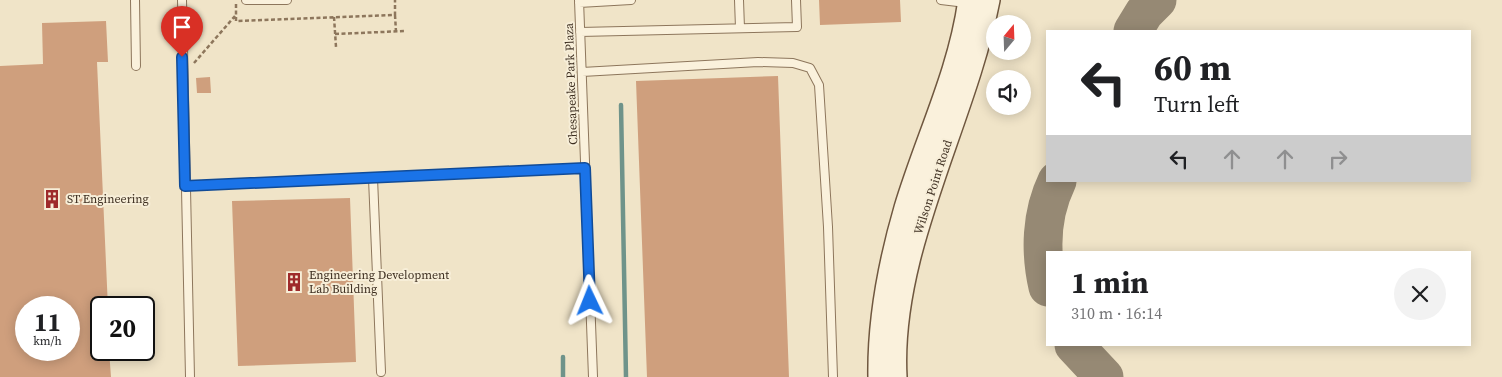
<!DOCTYPE html>
<meta charset="utf-8">
<style>
body{margin:0;font-family:"Source Serif 4",serif;background:#f2f2f2;color:#202124;height:100vh;display:flex;flex-direction:column;font-size:19px;white-space:nowrap}
*{box-sizing:border-box;margin:0}
p{font-size:16px;color:#757577}
.icon{flex:none;width:28px;height:28px;fill:none;stroke:currentColor;stroke-width:2;stroke-linecap:round;stroke-linejoin:round}
.map{position:relative;flex:1;overflow:hidden}
.details{position:absolute;left:1046px;top:251px;width:425px;height:95px;display:flex;flex-direction:column;background:#fff;border-radius:0px;box-shadow:0 2px 12px #0003}
.details>*{flex:none}
.banner{position:absolute;left:1046px;top:30px;width:425px;height:152px;border-radius:0px;box-shadow:0 2px 12px #0003;background:#fff;color:#202124;overflow:hidden}
.needle{width:32px;rotate:19deg}
.buttons{position:absolute;left:986px;top:15px;display:grid;gap:10px}
.buttons a{display:grid;place-items:center;width:45px;height:45px;border-radius:50%;background:#fff;box-shadow:0 2px 12px #0003;font-size:25px}
.speed{position:absolute;left:15px;top:296px;display:flex;gap:10px;font-size:25px;font-weight:700;text-align:center}
.speed>*{display:grid;place-content:center;width:65px;height:65px;border-radius:50%;background:#fff;box-shadow:0 2px 12px #0003;line-height:1}
.speed small{font-size:12px;font-weight:400}
.speed .limit{border:2px solid #111;border-radius:8px;background:#fff;color:#111}
.pin{position:absolute;display:grid;place-items:center;width:42px;height:42px;color:#fff;margin:-51px -21px;border-radius:50% 50% 50% 0;rotate:-45deg;box-shadow:0 0 5px #0007}
.pin .icon{rotate:45deg}
.me{position:absolute;width:55px;margin:-28px;rotate:358deg;stroke-linejoin:round;filter:drop-shadow(0 0 4px #0008)}
.turn{display:flex;align-items:center;gap:18px;height:105px;padding:0 25px;font-size:22px}
.turn .icon{width:65px;height:65px;stroke-width:2.5}
.turn b{display:block;font-size:35px;line-height:42px}
.lanes{display:flex;align-items:center;height:48px;padding:0 25px;background:#0003;justify-content:center;gap:25px;direction:ltr}
.lanes .off{opacity:.35}
.round{display:grid;place-items:center;flex:none;width:52px;height:52px;border-radius:26px;background:#f2f2f2}
.head{display:flex;align-items:center;justify-content:space-between;height:85px;padding:0 25px}
h1{font-size:30px;font-weight:700;line-height:38px}
.map>svg:first-child{display:block}
.lines{fill:none;stroke-linecap:round;stroke-linejoin:round}
.stream{stroke:#6f938a;stroke-width:4.5}
.taxiway{stroke:#968974;stroke-width:39}
.building{fill:#cf9f7d;fill-rule:evenodd}
.lane-casing{stroke:#8d765c;stroke-width:10}
.secondary-casing{stroke:#6f573f;stroke-width:24}
.path{stroke:#8d765c;stroke-width:2.5;stroke-dasharray:4 2.5;stroke-linecap:butt}
.lane{stroke:#faf1dc;stroke-width:8}
.secondary{stroke:#faf1dc;stroke-width:21}
.route-casing{stroke:#114b97;stroke-width:12}
.route{stroke:#1a73e8;stroke-width:9}
.labels{text-anchor:middle;stroke-width:4;stroke-linejoin:round;paint-order:stroke}
.street-label{font-size:12px;fill:#3d2e20;stroke:#f7eed8}
.poi-label{font-size:12px;fill:#3d2e20;stroke:#f7eed8;text-anchor:start}
</style>
<div class="map">
<svg width="1502" height="377" viewBox="0 0 1502 377">
<rect width="100%" height="100%" fill="#f0e4c8"/>
<g class="lines">
<path class="stream" d="M 621,105 L 626,377
M 563,357 L 563,377"/>
<path class="taxiway" d="M 1133,31 L 1144,13 L 1157,0
M 1048,287 C 1040,252 1041,214 1057,181
M 1074,345 L 1104,377"/>
</g>
<path class="building" d="M 819,0 L 900,0 L 901,22 L 820,25 Z
M 106,21 L 108,62 L 97,62 L 108,308 L 101,308 L 101,350 L 109,350 L 111,377 L 0,377 L 0,66 L 43,64 L 42,23 ZM 26,308 L 69,308 L 69,350 L 26,350 Z
M 778,76 L 789,377 L 647,377 L 636,81 Z
M 210,77 L 211,93 L 197,93 L 196,78 Z
M 350,198 L 356,362 L 238,366 L 232,201 Z"/>
<g class="lines">
<g class="lane-casing">
<path id="lane" d="M 135,0 L 136,66
M 182,0 L 190,377
M 246,0 L 287,0
M 579,0 L 593,377
M 739,0 L 740,28
M 941,0 L 966,3
M 579,3 L 631,0
M 580,32 L 797,27 L 796,0
M 582,72 L 758,62 L 793,63 L 810,68 L 819,85 L 828,227 L 833,377
M 373,178 L 381,372
M 185,186 L 585,168"/>
</g>
<g class="secondary-casing">
<path id="secondary" d="M 879,377 C 878,319 889,263 905,208 C 926,138 959,73 969,0
M 896,377 C 889,250 965,123 989,0"/>
</g>
<path class="path" d="M 236,4 L 236,21 L 395,15 L 395,0
M 395,15 L 396,32
M 334,17 L 336,47
M 335,34 L 405,31
M 194,63 L 235,16"/>
<use href="#lane" class="lane"/>
<use href="#secondary" class="secondary"/>
</g>
<g class="lines">
<g class="route-casing">
<path id="route" d="M 182,57 L 185,186 L 585,168 L 590,301"/>
</g>
<use href="#route" class="route"/>
</g>
<defs>
<g id="building-bare" transform="scale(1.5)"><path d="M-4-6H4V6H1V3H-1V6H-4ZM-2.5-4.3h1.7v1.8h-1.7ZM.8-4.3h1.7v1.8H.8ZM-2.5-1h1.7V.8h-1.7ZM.8-1h1.7V.8H.8Z" fill="#9e2a2b" stroke="#f7eed8" stroke-width="2.5" paint-order="stroke"/></g>
</defs>
<g fill-rule="evenodd">
<use href="#building-bare" x="52" y="199"/>
<use href="#building-bare" x="294" y="282"/>
</g>
<g class="labels">
<g class="street-label">
<text transform="translate(571 84) rotate(-92)" y="4">Chesapeake Park Plaza</text>
<text transform="translate(933 187) rotate(-72)" y="4">Wilson Point Road</text>
</g>
<g class="poi-label">
<text x="67" y="203">ST Engineering</text>
<text x="309" y="279">Engineering Development<tspan x="309" dy="14">Lab Building</tspan></text>
</g>
</g>
</svg>
<div class="buttons">
<a><svg class="needle" viewBox="-14 -14 28 28"><path d="M0-13l5 13h-10z" fill="#e53935"/><path d="M0 13l5-13h-10z" fill="#757577"/></svg></a>
<a><svg class="icon" aria-label="sound" viewBox="0 0 24 24"><path d="M4 9h4l5-4v14l-5-4H4zM17 9q2 3 0 6"/></svg></a>
</div>
<div class="speed"><div>11<small>km/h</small></div><div class="limit">20</div></div>
<div class="pin" style="left:182px;top:57px;background:#d93025"><svg class="icon" aria-label="arrive" viewBox="0 0 24 24"><path d="M6 21V4h12l-3 4 3 4H6"/></svg></div>
<svg class="me" style="left:590px;top:301px" viewBox="-20 -20 40 40"><path d="M0-17L14 15 0 8-14 15z" fill="#1a73e8" stroke="#fff" stroke-width="4"/></svg>
<div class="banner">
<div class="turn"><svg class="icon" aria-label="left" viewBox="0 0 24 24"><path d="M17 20v-9H6M10 6l-5 5 5 5"/></svg><div><b>60 m</b>Turn left</div></div>
<div class="lanes"><svg class="icon" aria-label="left" viewBox="0 0 24 24"><path d="M17 20v-9H6M10 6l-5 5 5 5"/></svg><svg class="icon off" aria-label="ahead" viewBox="0 0 24 24"><path d="M12 20V5M6 11l6-6 6 6"/></svg><svg class="icon off" aria-label="ahead" viewBox="0 0 24 24"><path d="M12 20V5M6 11l6-6 6 6"/></svg><svg class="icon off" aria-label="right" viewBox="0 0 24 24"><path d="M7 20v-9h11M14 6l5 5-5 5"/></svg></div>
</div>
<section class="details">
<div class="head"><div><h1>1 min</h1><p>310 m · 16:14</p></div><a class="round"><svg class="icon" aria-label="close" viewBox="0 0 24 24"><path d="M6 6l12 12M18 6L6 18"/></svg></a></div>
</section>
</div>
